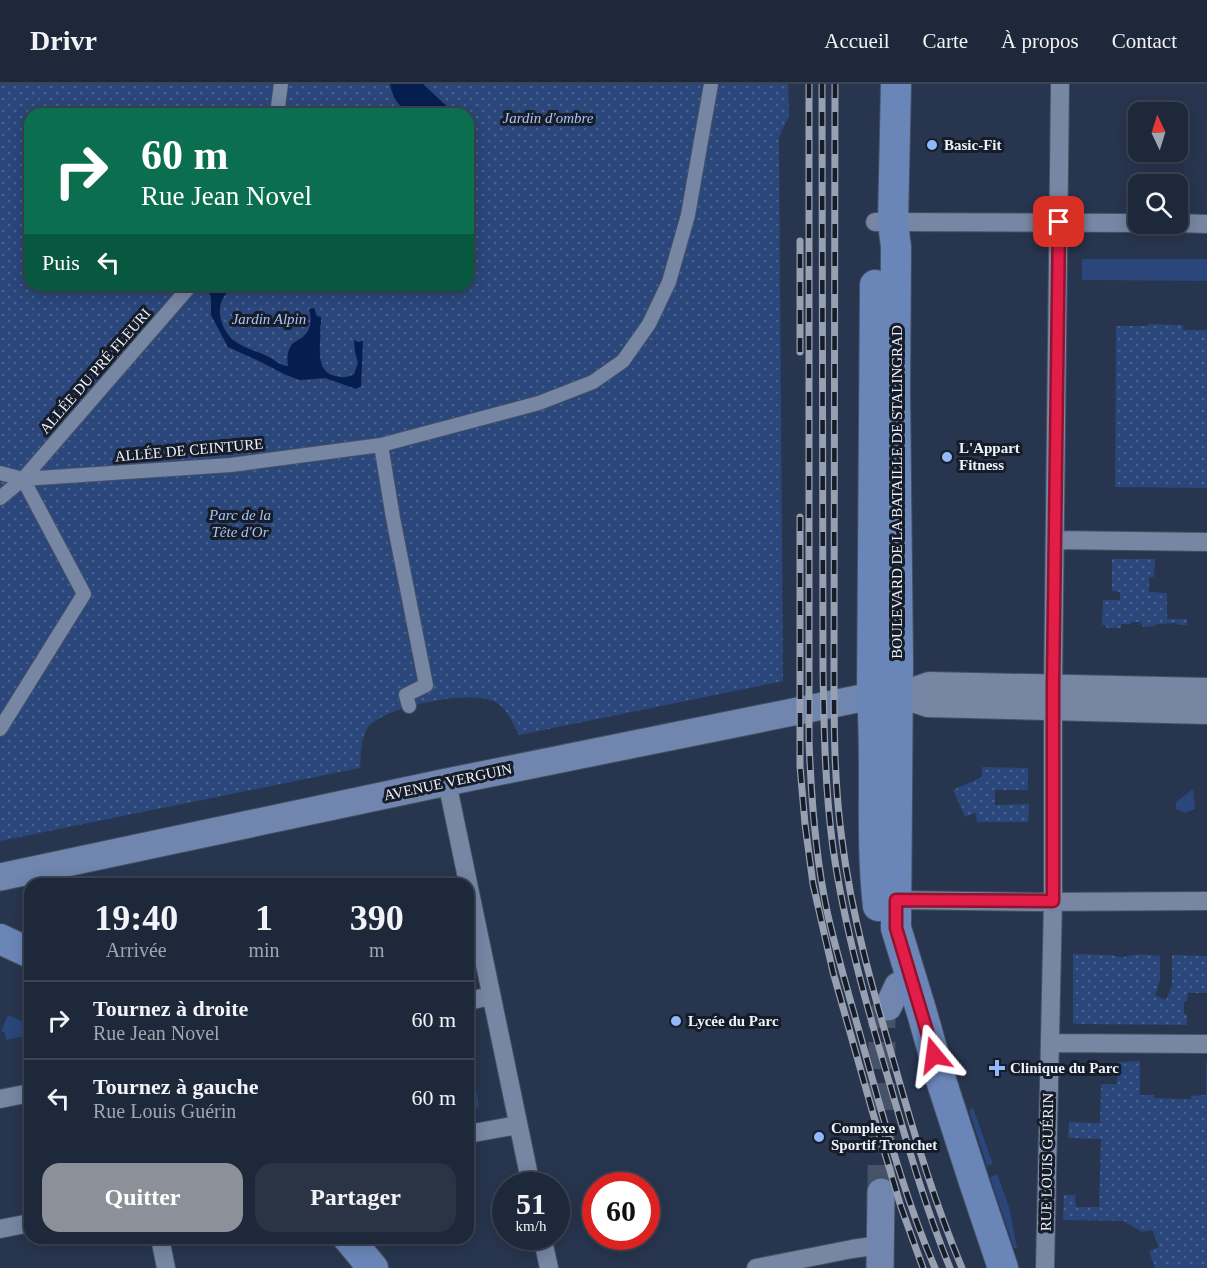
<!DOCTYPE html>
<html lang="fr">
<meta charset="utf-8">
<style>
body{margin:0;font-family:Georgia,serif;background:#2a3445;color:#f1f3f6;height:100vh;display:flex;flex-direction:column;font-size:22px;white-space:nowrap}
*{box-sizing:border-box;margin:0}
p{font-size:20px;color:#a0a6af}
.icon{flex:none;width:33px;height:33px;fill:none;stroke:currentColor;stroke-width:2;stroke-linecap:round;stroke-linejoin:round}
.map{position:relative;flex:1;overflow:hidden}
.sheet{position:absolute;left:24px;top:794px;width:450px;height:366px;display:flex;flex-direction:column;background:#1d283a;border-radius:18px;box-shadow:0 3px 15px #0003,0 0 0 2px #3b4454}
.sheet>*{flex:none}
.hud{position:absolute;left:24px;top:24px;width:450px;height:183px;border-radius:18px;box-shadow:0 3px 15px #0003,0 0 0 2px #3b4454;background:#0b6e4f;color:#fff;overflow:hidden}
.needle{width:39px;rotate:356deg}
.buttons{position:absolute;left:1128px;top:18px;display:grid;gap:12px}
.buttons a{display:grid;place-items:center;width:60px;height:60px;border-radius:12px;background:#1d283a;box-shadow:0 3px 15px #0003,0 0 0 2px #3b4454;font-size:30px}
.speed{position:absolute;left:492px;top:1088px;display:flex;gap:12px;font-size:30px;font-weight:700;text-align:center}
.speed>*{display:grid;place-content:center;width:78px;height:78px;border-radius:50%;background:#1d283a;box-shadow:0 3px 15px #0003,0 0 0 2px #3b4454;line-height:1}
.speed small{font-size:15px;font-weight:400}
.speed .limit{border:9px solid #d22;background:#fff;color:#111}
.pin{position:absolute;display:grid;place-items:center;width:51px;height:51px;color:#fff;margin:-26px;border-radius:12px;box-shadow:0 3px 9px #0006}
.me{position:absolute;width:66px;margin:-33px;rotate:344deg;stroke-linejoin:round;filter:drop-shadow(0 0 4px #0008)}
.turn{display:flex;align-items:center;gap:21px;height:126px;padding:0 18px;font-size:27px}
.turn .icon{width:78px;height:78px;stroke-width:2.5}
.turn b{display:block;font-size:42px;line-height:51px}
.then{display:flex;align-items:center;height:57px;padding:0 18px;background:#0003;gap:12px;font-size:22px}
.eta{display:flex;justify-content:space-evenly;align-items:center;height:102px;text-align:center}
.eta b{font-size:36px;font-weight:700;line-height:42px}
.primary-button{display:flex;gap:12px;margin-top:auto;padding:12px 18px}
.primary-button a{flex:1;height:69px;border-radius:18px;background:#8c9099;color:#fff;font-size:24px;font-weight:700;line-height:69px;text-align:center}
.primary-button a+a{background:#2a3445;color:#f1f3f6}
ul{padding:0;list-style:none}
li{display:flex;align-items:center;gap:18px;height:78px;padding:0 18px;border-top:2px solid #3b4454}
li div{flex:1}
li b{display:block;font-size:22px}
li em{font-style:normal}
header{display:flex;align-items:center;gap:36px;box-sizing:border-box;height:84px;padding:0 30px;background:#1d283a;border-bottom:2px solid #3b4454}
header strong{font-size:28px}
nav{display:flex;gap:33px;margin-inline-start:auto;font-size:21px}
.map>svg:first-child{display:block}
.grass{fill:#2a467a}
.park{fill:url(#park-dots);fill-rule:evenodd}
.water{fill:#051e4f}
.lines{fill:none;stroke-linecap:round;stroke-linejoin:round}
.secondary-tunnel{stroke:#455268;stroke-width:27;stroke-dasharray:27 14;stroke-linecap:butt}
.pedestrian-casing{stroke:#445063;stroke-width:16}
.minor-casing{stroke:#445063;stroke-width:20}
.tertiary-casing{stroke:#445063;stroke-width:26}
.secondary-casing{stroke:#445063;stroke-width:29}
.primary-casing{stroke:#445063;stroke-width:32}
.pedestrian{stroke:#7686a3;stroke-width:14}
.minor{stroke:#7686a3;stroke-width:18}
.tertiary{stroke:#7686a3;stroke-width:24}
.secondary{stroke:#7086ae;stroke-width:27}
.primary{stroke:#6a86b8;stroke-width:30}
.rail-casing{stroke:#96a0b0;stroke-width:7}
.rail{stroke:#161c28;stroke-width:4.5;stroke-dasharray:14;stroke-linecap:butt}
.route-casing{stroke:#92132f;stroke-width:15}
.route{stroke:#e11d48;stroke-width:10}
.poi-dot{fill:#91b8fd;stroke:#161c28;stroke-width:2}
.labels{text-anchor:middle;stroke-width:6;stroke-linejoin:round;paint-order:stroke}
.park-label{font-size:15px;font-style:italic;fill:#aac5f6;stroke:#161c28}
.poi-label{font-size:15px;font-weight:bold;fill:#edf3fd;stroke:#161c28;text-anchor:start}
.street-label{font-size:15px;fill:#edf3fd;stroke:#161c28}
</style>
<header>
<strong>Drivr</strong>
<nav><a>Accueil</a><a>Carte</a><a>À propos</a><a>Contact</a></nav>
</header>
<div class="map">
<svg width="1207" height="1184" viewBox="0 0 1207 1184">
<defs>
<pattern id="park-dots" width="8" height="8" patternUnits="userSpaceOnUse" patternTransform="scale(1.5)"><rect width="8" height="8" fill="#2a467a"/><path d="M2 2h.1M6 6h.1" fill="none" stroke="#49618e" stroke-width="1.8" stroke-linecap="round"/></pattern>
</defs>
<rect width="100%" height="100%" fill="#27354e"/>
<path class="grass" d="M 1082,175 L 1207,175 L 1207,197 L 1082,196 Z
M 1193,705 L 1195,725 L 1185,729 L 1176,725 L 1176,718 Z
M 8,931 L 30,941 L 30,951 L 6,956 L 5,949 L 1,947 Z
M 468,966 L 479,1021 L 471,1033 L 468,1034 Z
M 973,1024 L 993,1080 L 987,1082 L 969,1026 Z
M 997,1090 L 1009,1123 L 1017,1164 L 1014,1164 L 990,1093 Z"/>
<path class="park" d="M 0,0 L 788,0 L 789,32 L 779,53 L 783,597 L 519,651 C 513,640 507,624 495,618 C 471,605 385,622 368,643 C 361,653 361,671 360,684 L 0,757 ZM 30,30 L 468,30 L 468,201 L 30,201 Z
M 1148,240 L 1183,241 L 1183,246 L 1207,246 L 1207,404 L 1115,403 L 1116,242 L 1148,242 Z
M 1112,475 L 1155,475 L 1154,493 L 1149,493 L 1149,508 L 1167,509 L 1167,535 L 1187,535 L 1187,541 L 1178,541 L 1177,539 L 1156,540 L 1155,542 L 1143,543 L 1140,538 L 1131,538 L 1131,540 L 1121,540 L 1121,544 L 1107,544 L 1105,541 L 1102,541 L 1103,516 L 1120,516 L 1120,508 L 1112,507 Z
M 982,683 L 1028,684 L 1028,706 L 995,706 L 995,721 L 1029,720 L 1028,738 L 977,738 L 976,729 L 965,733 L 953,706 L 982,693 Z
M 1073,870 L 1113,871 C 1121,875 1125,873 1134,871 C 1142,870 1152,871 1160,872 L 1160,896 L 1155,911 L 1166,916 L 1172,901 L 1172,871 L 1207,872 L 1207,909 L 1188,909 L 1187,917 L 1184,918 L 1184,930 L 1187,930 L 1187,941 L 1073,940 Z
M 1140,977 L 1140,1011 L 1154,1011 L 1154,1014 L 1191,1015 L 1191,1012 L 1206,1011 L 1206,978 L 1207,978 L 1207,1184 L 1155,1184 L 1149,1167 L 1159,1163 L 1152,1146 L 1142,1148 L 1124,1137 L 1063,1136 L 1064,1111 L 1075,1111 L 1076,1123 L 1099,1123 L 1101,1055 L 1068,1054 L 1069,1038 L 1100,1039 L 1101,1000 L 1117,1000 L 1118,978 Z"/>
<path class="water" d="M 390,0 L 423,0 L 455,30 L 442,30 L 440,28 L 442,25 L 437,23 C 413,34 395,27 390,0 Z
M 220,201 L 235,201 C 232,204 228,208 225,211 C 215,224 221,245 232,255 C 241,263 256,267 267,272 C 274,275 280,282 288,282 C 287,275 287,268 291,262 C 293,258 299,256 303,253 C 311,246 312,236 309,225 L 314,224 L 317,232 L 321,233 L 321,240 L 320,242 C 322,258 313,287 335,292 C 343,294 347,294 354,290 L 358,279 L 355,268 L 354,256 L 358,258 L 363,257 L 361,302 L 356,305 L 325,294 L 300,296 L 286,291 L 261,278 L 228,263 L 211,231 L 211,214 L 209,208 Z"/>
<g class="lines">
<path class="secondary-tunnel" d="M 881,1108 L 882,931 L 888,923"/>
<g class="pedestrian-casing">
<path id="pedestrian" d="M 277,30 L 281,0
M 381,361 L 393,434 L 426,601 L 406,611 L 409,622
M 0,389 L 23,395 L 231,381 L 381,361 L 539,319 L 593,298 L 623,277 L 649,240 L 669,198 L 688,131 L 711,0
M 0,414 L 23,395 L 191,201
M 0,645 L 84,510 L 23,395"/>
</g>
<g class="minor-casing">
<path id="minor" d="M 875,138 L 1138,139
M 1178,139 L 1207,140
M 1055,456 L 1207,458
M 447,698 L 531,1101
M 896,816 L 1035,818 L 1207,817
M 468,917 L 491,912
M 1050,959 L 1207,960
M 0,1015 L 30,1009
M 468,1050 L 518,1041
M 0,1145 L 30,1139
M 542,1152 L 549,1184
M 160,1154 L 166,1184
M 756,1184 L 852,1165 L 880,1161
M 1045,1184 L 1053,817 L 1053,603 L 1060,0"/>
</g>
<g class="tertiary-casing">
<path id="tertiary" d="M 898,611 L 928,621 L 1207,628
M 898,611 L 929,600 L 1207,606"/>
</g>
<g class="secondary-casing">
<path id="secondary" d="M 0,793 L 447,698 L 872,612 L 892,611
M 888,923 L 898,902
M 880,1184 L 881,1108"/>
</g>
<g class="primary-casing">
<path id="primary" d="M 896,0 L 893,139 L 896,163 L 895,308 L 898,578 L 896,844 L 922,929 L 941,996 L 975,1101 L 1003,1184
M 875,201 L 872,612 C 877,682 870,752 878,822
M 0,855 L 30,869
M 348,1154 L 373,1184"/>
</g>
<use href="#pedestrian" class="pedestrian"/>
<use href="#minor" class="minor"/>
<use href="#tertiary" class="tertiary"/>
<use href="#secondary" class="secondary"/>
<use href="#primary" class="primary"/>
<g class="rail-casing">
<path id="rail" d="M 809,0 L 809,655 C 811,713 815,770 827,827 C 838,877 854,927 867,976 C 887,1047 906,1117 935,1184
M 822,0 L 823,586 C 824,646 825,705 833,764 C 845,848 869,930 893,1011 C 910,1069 927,1128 950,1184
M 835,0 L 834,584 C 834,641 834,699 842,756 C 852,835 874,910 896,986 C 915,1053 935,1120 962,1184
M 800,268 L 800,157
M 800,433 L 800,682 L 805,740 L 813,800 L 833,888 L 872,1026 L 901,1123 L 923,1184"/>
</g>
<use href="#rail" class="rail"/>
</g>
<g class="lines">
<g class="route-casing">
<path id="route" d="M 934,971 L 896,844 L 896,816 L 1053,817 L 1053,603 L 1059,138"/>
</g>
<use href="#route" class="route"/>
</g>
<g class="poi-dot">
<circle cx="932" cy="61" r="6"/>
<circle cx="947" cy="373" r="6"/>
<circle cx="676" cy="937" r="6"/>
<path d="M994 975h6v6h6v6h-6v6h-6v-6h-6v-6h6z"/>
<circle cx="819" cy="1053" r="6"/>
</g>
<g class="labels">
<g class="park-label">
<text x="548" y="39">Jardin d'ombre</text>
<text x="269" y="240">Jardin Alpin</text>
<text x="240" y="436">Parc de la<tspan x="240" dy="17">Tête d'Or</tspan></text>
</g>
<g class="poi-label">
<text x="944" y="66">Basic-Fit</text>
<text x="959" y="369">L'Appart<tspan x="959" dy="17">Fitness</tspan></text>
<text x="688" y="942">Lycée du Parc</text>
<text x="1010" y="989">Clinique du Parc</text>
<text x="831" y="1049">Complexe<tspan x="831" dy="17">Sportif Tronchet</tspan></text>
</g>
<g class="street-label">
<text transform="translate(95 287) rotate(-49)" y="5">ALLÉE DU PRÉ FLEURI</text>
<text transform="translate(189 366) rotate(-5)" y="5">ALLÉE DE CEINTURE</text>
<text transform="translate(897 408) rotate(-90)" y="5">BOULEVARD DE LA BATAILLE DE STALINGRAD</text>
<text transform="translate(448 698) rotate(-12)" y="5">AVENUE VERGUIN</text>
<text transform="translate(1047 1078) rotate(-89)" y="5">RUE LOUIS GUÉRIN</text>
</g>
</g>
</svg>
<div class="buttons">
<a><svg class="needle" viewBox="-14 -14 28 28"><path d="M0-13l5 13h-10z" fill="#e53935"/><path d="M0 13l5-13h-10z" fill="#a0a6af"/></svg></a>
<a><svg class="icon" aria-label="search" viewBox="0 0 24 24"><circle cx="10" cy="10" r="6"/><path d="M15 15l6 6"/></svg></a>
</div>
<div class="speed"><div>51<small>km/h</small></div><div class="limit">60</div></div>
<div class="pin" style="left:1059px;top:138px;background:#d93025"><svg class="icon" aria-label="arrive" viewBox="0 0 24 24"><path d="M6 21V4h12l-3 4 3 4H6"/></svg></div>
<svg class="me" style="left:934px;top:971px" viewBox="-20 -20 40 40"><path d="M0-17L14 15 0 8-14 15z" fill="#e11d48" stroke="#fff" stroke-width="4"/></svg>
<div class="hud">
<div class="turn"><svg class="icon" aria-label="right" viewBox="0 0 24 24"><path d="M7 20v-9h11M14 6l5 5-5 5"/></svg><div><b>60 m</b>Rue Jean Novel</div></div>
<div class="then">Puis<svg class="icon" aria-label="left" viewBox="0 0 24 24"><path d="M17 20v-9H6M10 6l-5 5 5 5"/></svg></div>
</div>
<section class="sheet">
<div class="eta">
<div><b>19:40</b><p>Arrivée</p></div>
<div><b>1</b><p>min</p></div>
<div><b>390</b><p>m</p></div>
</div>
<ul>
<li><svg class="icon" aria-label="right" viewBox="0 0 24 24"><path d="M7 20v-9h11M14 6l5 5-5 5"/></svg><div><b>Tournez à droite</b><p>Rue Jean Novel</p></div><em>60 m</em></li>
<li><svg class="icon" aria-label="left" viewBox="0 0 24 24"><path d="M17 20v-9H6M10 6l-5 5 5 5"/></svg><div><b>Tournez à gauche</b><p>Rue Louis Guérin</p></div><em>60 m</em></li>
</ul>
<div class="primary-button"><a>Quitter</a><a>Partager</a></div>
</section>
</div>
